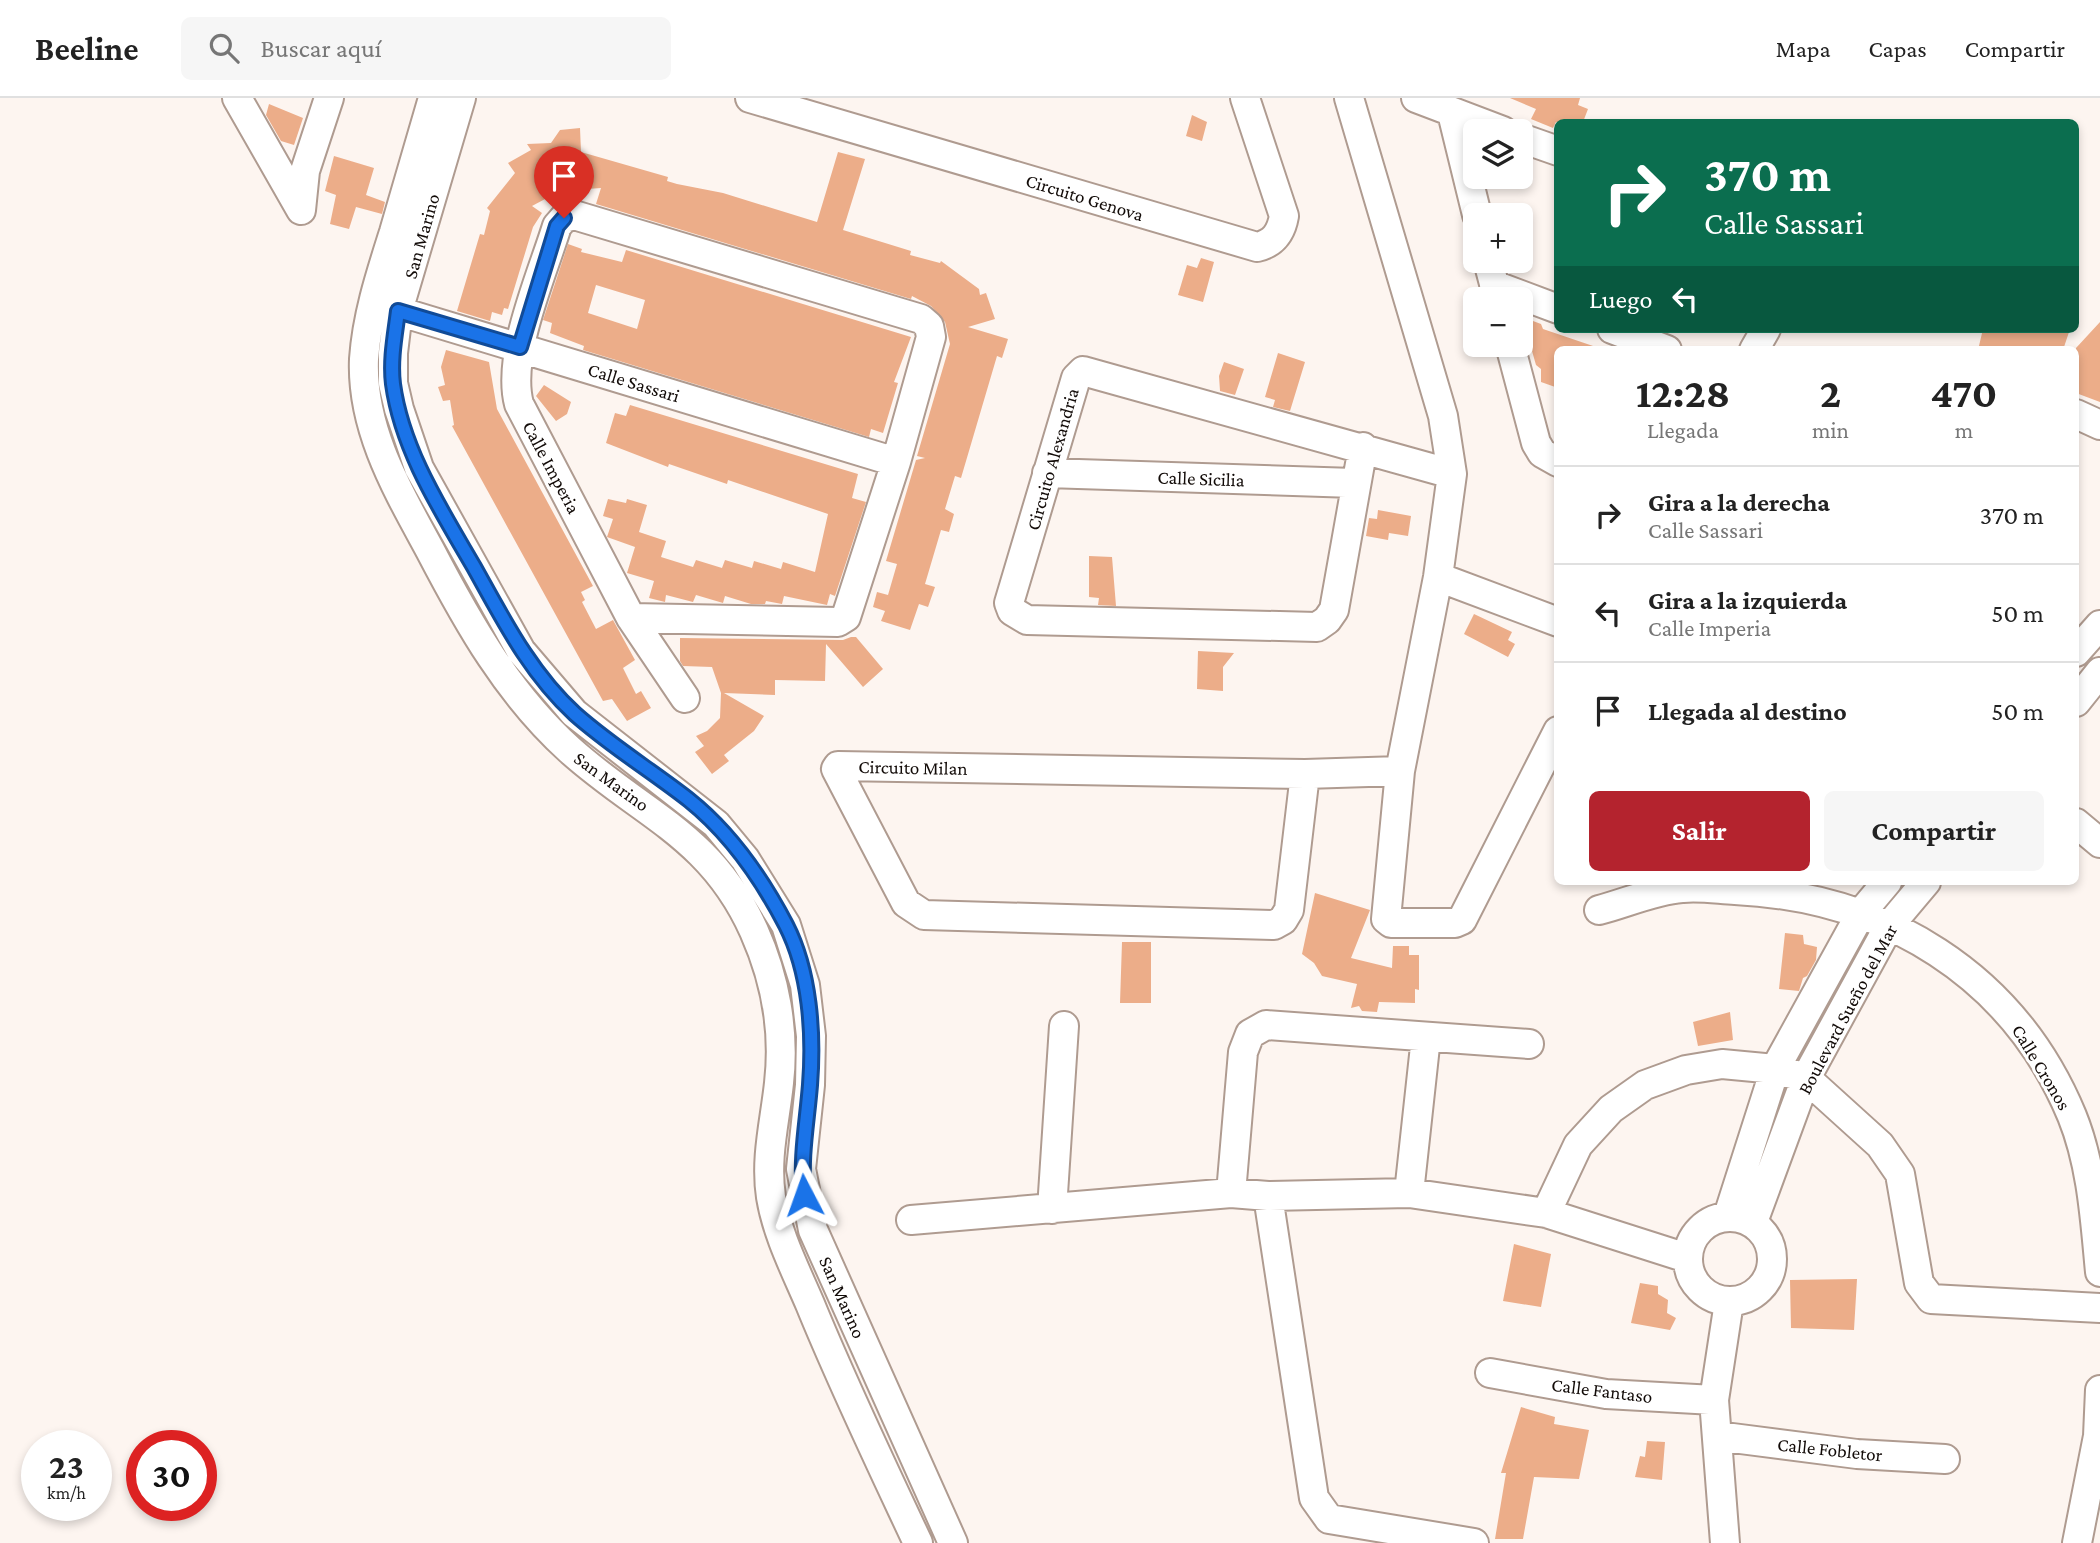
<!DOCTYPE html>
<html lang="es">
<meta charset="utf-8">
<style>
body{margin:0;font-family:"Crimson Pro",serif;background:#f6f6f6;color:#222;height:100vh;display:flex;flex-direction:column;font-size:26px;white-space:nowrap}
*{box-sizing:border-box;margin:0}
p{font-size:23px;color:#767676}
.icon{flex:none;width:38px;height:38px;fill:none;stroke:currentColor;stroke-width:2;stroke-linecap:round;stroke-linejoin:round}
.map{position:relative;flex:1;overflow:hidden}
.sheet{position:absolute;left:1554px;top:248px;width:525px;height:539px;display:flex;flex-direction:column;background:#fff;border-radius:10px;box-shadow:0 4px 10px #0003}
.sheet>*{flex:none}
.guide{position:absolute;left:1554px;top:21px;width:525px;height:214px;border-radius:10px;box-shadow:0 4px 10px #0003;background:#0b6e4f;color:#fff;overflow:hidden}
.controls{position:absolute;left:1463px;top:21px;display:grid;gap:14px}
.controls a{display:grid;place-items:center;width:70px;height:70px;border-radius:10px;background:#fff;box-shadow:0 4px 10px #0003;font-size:35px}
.speed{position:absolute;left:21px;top:1332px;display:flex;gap:14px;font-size:35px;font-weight:700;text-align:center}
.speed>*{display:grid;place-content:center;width:91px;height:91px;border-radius:50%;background:#fff;box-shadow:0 4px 10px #0003;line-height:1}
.speed small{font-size:18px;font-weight:400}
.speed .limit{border:10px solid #d22;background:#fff;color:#111}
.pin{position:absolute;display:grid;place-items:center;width:60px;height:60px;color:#fff;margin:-72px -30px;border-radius:50% 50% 50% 0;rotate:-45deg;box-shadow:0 0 7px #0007}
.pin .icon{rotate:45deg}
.me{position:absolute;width:77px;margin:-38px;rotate:356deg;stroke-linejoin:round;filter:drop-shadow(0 0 5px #0008)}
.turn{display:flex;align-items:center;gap:24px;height:147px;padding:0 35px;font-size:32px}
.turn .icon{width:91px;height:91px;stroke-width:2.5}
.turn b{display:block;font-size:49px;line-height:60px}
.then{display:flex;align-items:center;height:66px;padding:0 35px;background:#0003;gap:14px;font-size:26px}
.eta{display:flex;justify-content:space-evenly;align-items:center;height:119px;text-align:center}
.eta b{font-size:42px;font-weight:700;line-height:49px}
.primary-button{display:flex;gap:14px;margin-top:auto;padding:14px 35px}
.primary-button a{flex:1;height:80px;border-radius:10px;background:#b4232e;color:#fff;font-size:28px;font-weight:700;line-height:80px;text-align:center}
.primary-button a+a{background:#f6f6f6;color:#222}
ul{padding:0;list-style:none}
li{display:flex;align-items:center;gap:21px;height:98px;padding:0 35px;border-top:2px solid #e0e0e0}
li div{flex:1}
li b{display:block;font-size:26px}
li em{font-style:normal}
header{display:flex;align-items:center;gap:42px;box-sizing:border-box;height:98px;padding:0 35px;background:#fff;border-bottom:2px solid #e0e0e0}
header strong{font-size:33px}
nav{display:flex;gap:38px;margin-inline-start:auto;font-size:24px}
.search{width:490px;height:63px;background:#f6f6f6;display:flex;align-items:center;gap:18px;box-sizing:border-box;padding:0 24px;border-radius:10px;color:#767676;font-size:26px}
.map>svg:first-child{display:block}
.building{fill:#ecad89;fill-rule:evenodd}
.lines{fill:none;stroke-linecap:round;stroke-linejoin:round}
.minor-casing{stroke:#af9b90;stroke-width:32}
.minor{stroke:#fff;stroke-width:28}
.route-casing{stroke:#114b97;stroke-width:18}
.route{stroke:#1a73e8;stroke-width:12}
.labels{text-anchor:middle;stroke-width:6;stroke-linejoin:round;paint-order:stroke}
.street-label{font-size:19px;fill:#120b08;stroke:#fff}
</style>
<header>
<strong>Beeline</strong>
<div class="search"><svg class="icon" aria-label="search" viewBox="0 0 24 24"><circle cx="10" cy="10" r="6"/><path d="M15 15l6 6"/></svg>Buscar aquí</div>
<nav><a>Mapa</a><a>Capas</a><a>Compartir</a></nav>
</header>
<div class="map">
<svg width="2100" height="1445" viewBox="0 0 2100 1445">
<rect width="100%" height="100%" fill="#fdf5f0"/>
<path class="building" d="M 1510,0 L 1580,0 L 1578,7 L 1588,11 L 1583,24 L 1556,24 L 1553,30 L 1531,21 L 1536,11 Z
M 269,6 L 303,20 L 294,47 L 281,43 L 266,17 Z
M 1192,17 L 1207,24 L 1202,43 L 1186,38 Z
M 580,30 L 581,54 L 668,79 L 667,83 L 677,86 L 723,95 L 817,124 L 838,54 L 865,61 L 843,132 L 911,153 L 910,157 L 940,165 L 941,163 L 979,191 L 980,197 L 986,195 L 995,221 L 968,229 L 1008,241 L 1002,260 L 997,258 L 961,380 L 955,378 L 945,411 L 954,416 L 949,434 L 941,432 L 925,486 L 935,489 L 928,509 L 919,506 L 910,532 L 881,523 L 885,513 L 873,509 L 877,494 L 888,497 L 897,466 L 886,463 L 916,362 L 925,360 L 917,358 L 950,246 L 945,224 L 931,208 L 912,198 L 911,201 L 596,106 L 601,90 L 560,93 L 532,108 L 542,115 L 533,129 L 508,211 L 504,210 L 502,217 L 492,214 L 490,223 L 457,213 L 480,136 L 484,137 L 490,113 L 487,110 L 515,75 L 508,65 L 531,52 L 527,46 L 551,45 L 560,32 Z
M 334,58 L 374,70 L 366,97 L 385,104 L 382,116 L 356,109 L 349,131 L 330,126 L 336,97 L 325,93 Z
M 568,146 L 582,151 L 581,154 L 622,164 L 626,152 L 911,239 L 894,284 L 898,285 L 883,335 L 871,331 L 869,339 L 583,252 L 584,248 L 550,235 L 552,225 L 543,222 ZM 596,187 L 645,202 L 637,231 L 588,215 Z
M 1201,160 L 1214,164 L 1203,204 L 1178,197 L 1187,167 L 1197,170 Z
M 1533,223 L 1541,226 L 1543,231 L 1596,249 L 1596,252 L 1558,252 L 1558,290 L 1541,284 L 1541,271 L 1536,267 L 1526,232 Z
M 2100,224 L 2100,304 L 2076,295 L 2076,250 Z
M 1983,231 L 2034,234 L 2035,231 L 2070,231 L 2063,252 L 1978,252 Z
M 446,252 L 489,264 L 497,311 L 593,488 L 581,494 L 585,502 L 582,504 L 596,531 L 613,522 L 635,562 L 623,570 L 636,596 L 641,593 L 651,610 L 627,623 L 612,601 L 603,603 L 452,328 L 454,327 L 450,302 L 443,303 L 438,289 L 445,287 L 441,269 Z
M 1278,255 L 1305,264 L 1290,313 L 1273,309 L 1275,302 L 1265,299 Z
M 1224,264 L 1244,271 L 1235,297 L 1220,293 L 1219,278 Z
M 544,287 L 571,304 L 567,316 L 556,323 L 536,298 Z
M 630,307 L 858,376 L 852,400 L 866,404 L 835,498 L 830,496 L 827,507 L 784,498 L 782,506 L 766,503 L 765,506 L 751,506 L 725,498 L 723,505 L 696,497 L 693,504 L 666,497 L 665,504 L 649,500 L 654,483 L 627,475 L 635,449 L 607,439 L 613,421 L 603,418 L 608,401 L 626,405 L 627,401 L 647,407 L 639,434 L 666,443 L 661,459 L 693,469 L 696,462 L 722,470 L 725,462 L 752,470 L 754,463 L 781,471 L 783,464 L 815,474 L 828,416 L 728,382 L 727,386 L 669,366 L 668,369 L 606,345 L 615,315 L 626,318 Z
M 1378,412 L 1411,418 L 1408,438 L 1389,435 L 1388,442 L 1366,438 L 1369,420 L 1377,421 Z
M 1089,458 L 1112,459 L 1116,508 L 1098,507 L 1099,500 L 1089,499 Z
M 1474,516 L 1512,534 L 1508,542 L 1515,546 L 1508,559 L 1464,536 Z
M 851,539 L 856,539 L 883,571 L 863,589 L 826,546 L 825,583 L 775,582 L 775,597 L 724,595 L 764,618 L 754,633 L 724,657 L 729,663 L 712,676 L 695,654 L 704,648 L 696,638 L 707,633 L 720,620 L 721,595 L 712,569 L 683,568 L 680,563 L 680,540 L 843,542 Z
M 1198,553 L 1234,555 L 1223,569 L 1223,593 L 1197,591 Z
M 1315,795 L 1370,812 L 1351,860 L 1392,870 L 1393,848 L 1409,848 L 1409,857 L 1419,857 L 1419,892 L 1415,891 L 1415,905 L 1379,904 L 1377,914 L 1362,913 L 1359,908 L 1351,910 L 1357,886 L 1322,878 L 1314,865 L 1302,856 Z
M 1785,835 L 1803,837 L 1804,846 L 1817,849 L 1816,862 L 1807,878 L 1803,880 L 1799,893 L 1779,891 Z
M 1122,844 L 1151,844 L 1151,905 L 1120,905 Z
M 1730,914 L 1733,942 L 1698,948 L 1693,924 Z
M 1514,1146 L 1551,1156 L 1541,1209 L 1503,1203 Z
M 1857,1181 L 1854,1232 L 1791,1230 L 1790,1182 Z
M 1640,1185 L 1658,1188 L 1658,1196 L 1668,1202 L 1667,1215 L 1676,1220 L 1670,1232 L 1631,1225 Z
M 1521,1309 L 1555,1319 L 1554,1326 L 1589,1332 L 1579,1381 L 1534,1379 L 1523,1441 L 1495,1441 L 1506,1375 L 1501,1375 Z
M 1647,1343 L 1665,1344 L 1662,1382 L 1635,1379 L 1640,1358 L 1645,1359 Z"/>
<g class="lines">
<g class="minor-casing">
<path id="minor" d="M 237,0 L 301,112 L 305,73 L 329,0
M 433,0 C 420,45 407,89 394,134 C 381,175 367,217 364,261 C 361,331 398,393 430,452 C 468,525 508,596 570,652 C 641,716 711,737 754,833 C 775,880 785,933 779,985 C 775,1023 765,1060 771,1099 C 777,1136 795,1171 810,1206 C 843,1287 881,1366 918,1445
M 461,0 L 398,213 L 393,255 L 393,285 L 399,311 L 419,370 L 521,553 L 574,615 L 716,726 L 745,761 L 786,827 L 805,887 L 811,938 L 810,987 L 801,1071 L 813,1132 L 953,1445
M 750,0 L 1257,149 C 1274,145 1281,135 1284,118 L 1245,0
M 1349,0 L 1443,318 L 1452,376 L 1438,479 L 1400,673 L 1386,821 L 1391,825 L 1455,825 L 1462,822 L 1558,633
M 1416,0 L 1503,33
M 1452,15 L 1477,117
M 1521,40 L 1558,53
M 1488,163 L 1498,201
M 1494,187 L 1558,211
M 381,208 L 896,364
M 1612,231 L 1667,252
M 1510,247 L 1536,345 L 1542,355 L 1558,364
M 1754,252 L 1766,231
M 2076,316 L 2100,327
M 1363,349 L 1334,512 L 1327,522 L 1317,529 L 1027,522 L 1012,513 L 1009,505 L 1076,280 L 1083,273 L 1452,376
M 1047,375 L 1354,385
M 1438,479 L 1558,524
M 631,520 L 838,524 L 846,519 L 896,364 L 931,239 L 929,228 L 921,221 L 574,117 L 564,120 L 557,128 C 542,177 506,257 519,306 L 631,520 L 685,600
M 2076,554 L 2100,527
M 2076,604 L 2100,574
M 1305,676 L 1289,812 L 1283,822 L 1274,827 L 924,817 L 906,805 L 836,671 L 838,668 L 1305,676 L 1400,673
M 2076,725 L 2100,745
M 1599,812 C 1626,805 1655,792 1682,790 C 1698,788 1717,791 1735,792 C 1885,799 2013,876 2072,1018 C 2092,1067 2095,1122 2100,1174
M 1231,1095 L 1243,954 L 1250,936 L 1266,927 L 1529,946
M 1409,1095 L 1426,939
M 1268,1098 L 1314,1400 L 1329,1421 L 1474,1445
M 1052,1111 L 1064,928
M 1546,1115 L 1578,1047 L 1611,1011 L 1645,987 L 1686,972 L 1722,966 L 1775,971 L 1806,980 L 1880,1047 L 1900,1076 L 1919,1185 L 1931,1201 L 2100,1210
M 1728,1118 L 1775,971 L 1861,815 L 1887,784
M1688 1161a42 42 0 1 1 84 0a42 42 0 1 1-84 0Z
M 911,1122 L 1231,1095 L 1268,1098 L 1409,1095 L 1546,1115 L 1687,1160
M 1753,1124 L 1806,980 L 1889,828 L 1926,784
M 1490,1275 L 1606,1296 L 1714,1302
M 1717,1338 L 1857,1356 L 1945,1361
M 1725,1445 L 1714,1302 L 1729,1204
M 2077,1445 L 2098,1338 L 2100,1292"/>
</g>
<use href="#minor" class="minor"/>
</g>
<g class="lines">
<g class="route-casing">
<path id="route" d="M 564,120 L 557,128 L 520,249 L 398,213 C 395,237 390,262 393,286 C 402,352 441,412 474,469 C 503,521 530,575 575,616 C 611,648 652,673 689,702 C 729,734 762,781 786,827 C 810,874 814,935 810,987 C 807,1025 800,1059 804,1097"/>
</g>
<use href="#route" class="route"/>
</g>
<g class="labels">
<g class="street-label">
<text transform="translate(1085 99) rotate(17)" y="7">Circuito Genova</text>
<text transform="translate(421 138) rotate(-74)" y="7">San Marino</text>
<text transform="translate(634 284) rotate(17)" y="7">Calle Sassari</text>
<text transform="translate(1052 361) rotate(-74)" y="7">Circuito Alexandria</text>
<text transform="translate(552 369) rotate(62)" y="7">Calle Imperia</text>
<text transform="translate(1201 380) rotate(2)" y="7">Calle Sicilia</text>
<text transform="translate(913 669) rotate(1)" y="7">Circuito Milan</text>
<text transform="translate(612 683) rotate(36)" y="7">San Marino</text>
<text transform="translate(1847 911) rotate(-62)" y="7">Boulevard Sueño del Mar</text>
<text transform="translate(2042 969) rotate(59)" y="7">Calle Cronos</text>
<text transform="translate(843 1199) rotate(66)" y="7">San Marino</text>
<text transform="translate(1602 1292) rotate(7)" y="7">Calle Fantaso</text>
<text transform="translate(1830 1351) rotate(6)" y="7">Calle Fobletor</text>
</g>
</g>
</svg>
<div class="controls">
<a><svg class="icon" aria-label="layers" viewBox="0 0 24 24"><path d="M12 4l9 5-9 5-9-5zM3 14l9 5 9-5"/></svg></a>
<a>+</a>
<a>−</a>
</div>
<div class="speed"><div>23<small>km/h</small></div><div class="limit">30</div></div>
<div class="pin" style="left:564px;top:120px;background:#d93025"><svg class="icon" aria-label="arrive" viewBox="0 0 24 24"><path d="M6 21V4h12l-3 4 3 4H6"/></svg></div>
<svg class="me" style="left:804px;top:1097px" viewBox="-20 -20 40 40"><path d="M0-17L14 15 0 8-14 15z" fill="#1a73e8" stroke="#fff" stroke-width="4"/></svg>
<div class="guide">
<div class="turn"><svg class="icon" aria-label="right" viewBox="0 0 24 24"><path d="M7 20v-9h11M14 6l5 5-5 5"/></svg><div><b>370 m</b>Calle Sassari</div></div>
<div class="then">Luego<svg class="icon" aria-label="left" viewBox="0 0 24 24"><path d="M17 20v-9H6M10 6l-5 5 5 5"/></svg></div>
</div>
<section class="sheet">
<div class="eta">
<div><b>12:28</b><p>Llegada</p></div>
<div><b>2</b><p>min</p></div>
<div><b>470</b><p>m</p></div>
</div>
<ul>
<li><svg class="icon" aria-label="right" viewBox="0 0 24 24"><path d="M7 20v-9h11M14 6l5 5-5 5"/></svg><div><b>Gira a la derecha</b><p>Calle Sassari</p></div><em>370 m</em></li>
<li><svg class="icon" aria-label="left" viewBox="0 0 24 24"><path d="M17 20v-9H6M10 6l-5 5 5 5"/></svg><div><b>Gira a la izquierda</b><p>Calle Imperia</p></div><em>50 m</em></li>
<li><svg class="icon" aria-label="arrive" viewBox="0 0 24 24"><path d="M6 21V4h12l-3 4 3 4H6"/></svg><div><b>Llegada al destino</b></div><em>50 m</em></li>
</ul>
<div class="primary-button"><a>Salir</a><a>Compartir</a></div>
</section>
</div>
